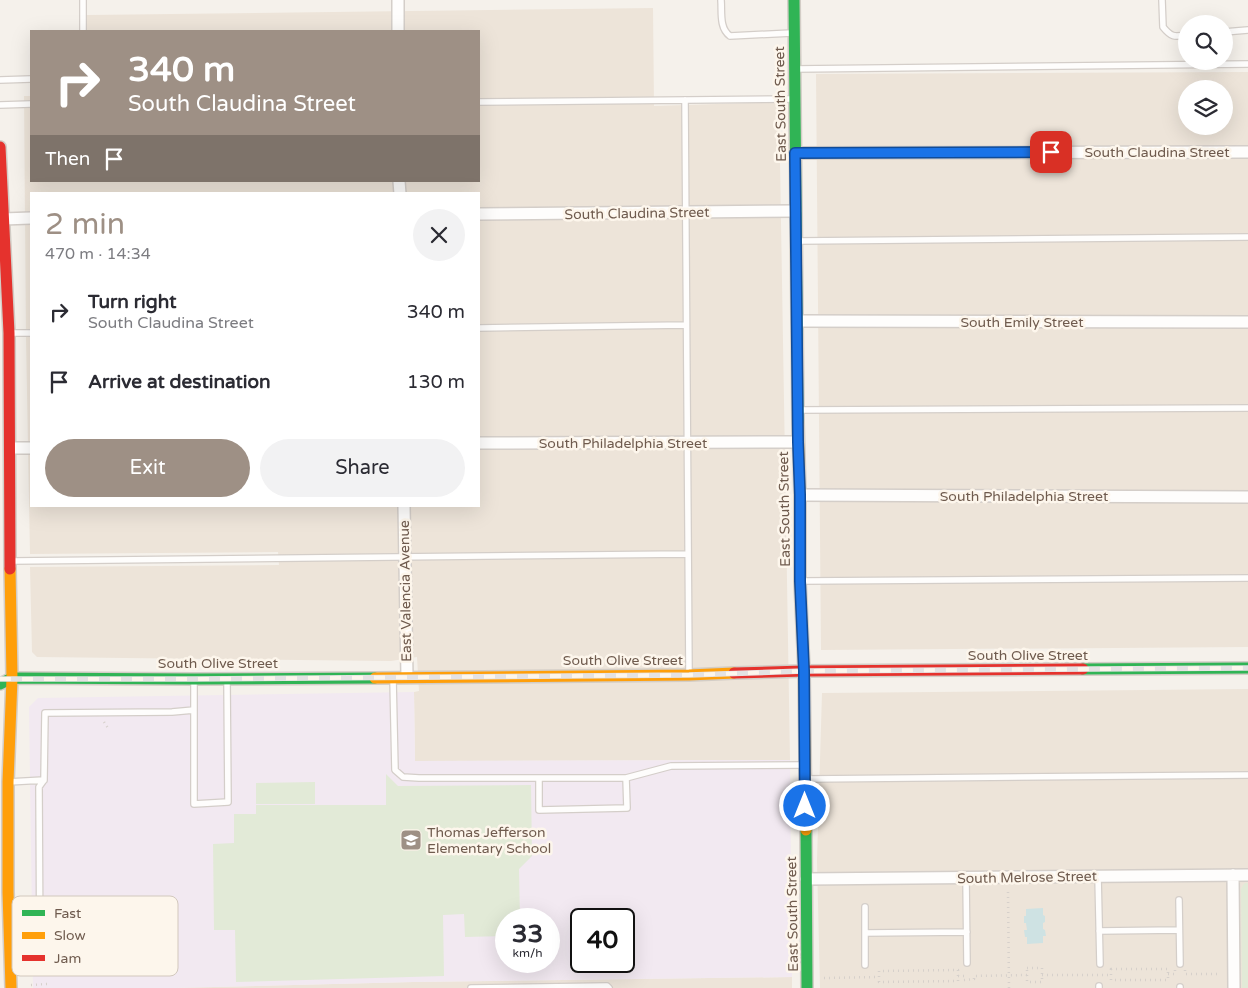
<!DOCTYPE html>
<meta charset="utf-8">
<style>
body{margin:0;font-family:"Varela Round",sans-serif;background:#f2f2f3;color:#2b2b33;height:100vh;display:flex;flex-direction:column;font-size:19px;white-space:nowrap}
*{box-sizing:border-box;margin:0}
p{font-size:16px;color:#7c7c81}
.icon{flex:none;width:28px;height:28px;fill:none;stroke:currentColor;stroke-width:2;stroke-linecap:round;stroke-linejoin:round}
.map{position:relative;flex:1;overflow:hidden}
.sheet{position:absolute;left:30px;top:192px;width:450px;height:315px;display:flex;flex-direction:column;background:#fff;border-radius:0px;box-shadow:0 5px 20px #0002}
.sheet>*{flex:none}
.banner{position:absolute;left:30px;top:30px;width:450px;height:152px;border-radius:0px;box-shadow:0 5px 20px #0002;background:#9e9085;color:#fff;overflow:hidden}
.tools{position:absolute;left:1178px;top:15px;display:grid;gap:10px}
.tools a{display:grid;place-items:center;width:55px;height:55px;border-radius:50%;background:#fff;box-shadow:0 5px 20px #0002;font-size:25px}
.speed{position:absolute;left:495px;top:908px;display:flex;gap:10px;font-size:25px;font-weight:700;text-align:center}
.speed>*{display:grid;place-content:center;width:65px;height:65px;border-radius:50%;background:#fff;box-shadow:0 5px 20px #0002;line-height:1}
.speed small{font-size:12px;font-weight:400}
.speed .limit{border:2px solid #111;border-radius:8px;background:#fff;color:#111}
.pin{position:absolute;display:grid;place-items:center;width:42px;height:42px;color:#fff;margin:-21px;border-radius:10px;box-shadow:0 2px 8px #0006}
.me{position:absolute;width:55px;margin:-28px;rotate:0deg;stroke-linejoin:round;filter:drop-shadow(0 0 4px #0008)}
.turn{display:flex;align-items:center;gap:18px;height:105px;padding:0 15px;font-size:22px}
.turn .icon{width:65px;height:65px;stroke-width:2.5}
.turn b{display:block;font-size:35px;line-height:42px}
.then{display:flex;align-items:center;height:48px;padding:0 15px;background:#0003;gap:10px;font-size:19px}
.round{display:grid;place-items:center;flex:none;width:52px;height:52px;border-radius:26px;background:#f2f2f3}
.overview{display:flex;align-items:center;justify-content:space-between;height:85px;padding:0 15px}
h1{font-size:30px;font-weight:600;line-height:38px;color:#9e9085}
.action{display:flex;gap:10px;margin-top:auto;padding:10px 15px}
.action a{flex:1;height:58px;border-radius:30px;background:#9e9085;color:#fff;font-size:20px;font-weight:600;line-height:58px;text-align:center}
.action a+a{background:#f2f2f3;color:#2b2b33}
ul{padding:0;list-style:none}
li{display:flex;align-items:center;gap:15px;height:70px;padding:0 15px}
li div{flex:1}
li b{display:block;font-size:19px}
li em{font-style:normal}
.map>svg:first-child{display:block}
.residential{fill:#ede4d9;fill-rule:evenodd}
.education{fill:#f2e9f1;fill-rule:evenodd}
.green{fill:#e2ead7}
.water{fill:#cee2e3}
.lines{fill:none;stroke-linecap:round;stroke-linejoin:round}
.lane-casing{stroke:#d4cec9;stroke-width:8}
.street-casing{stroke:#d4cec9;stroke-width:14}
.fast-casing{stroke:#d3cdc6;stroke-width:14}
.slow-casing{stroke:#d3cdc6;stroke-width:14}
.jam-casing{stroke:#d3cdc6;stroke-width:14}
.path{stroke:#d6d0cb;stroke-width:2.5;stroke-dasharray:1 4;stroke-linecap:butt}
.lane{stroke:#fefdfc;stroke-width:5.5}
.street{stroke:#fefdfc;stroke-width:11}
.fast{stroke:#30b455;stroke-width:11}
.slow{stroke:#ff9f0a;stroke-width:11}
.jam{stroke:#e5322d;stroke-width:11}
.rail-casing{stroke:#e4e2e3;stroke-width:5.5}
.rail{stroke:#fdf6ec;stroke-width:4;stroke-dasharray:11;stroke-linecap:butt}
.route-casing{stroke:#114b97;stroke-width:12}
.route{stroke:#1a73e8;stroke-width:9}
.labels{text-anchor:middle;stroke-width:5;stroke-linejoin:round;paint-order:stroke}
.street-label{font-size:14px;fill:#6f5b4e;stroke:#fdf6ec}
.poi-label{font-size:14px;fill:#6f5b4e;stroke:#fdf6ec;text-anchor:start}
.key{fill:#fdf6ec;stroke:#d2c8bd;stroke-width:1}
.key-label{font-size:14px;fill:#6f5b4e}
</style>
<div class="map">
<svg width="1248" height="988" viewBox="0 0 1248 988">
<rect width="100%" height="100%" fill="#f5f1eb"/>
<path class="residential" d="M 653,8 L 654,106 L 779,102 L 790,760 L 415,761 L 414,692 L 419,691 L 417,657 L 391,661 L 37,657 L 32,652 L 30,567 L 279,565 L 278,552 L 30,554 L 26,339 L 24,96 L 31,96 L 31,181 L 479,181 L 479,31 L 87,31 L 87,15 ZM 31,194 L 479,194 L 479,506 L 31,506 Z
M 1248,72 L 1248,647 L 821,650 L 816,74 ZM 1186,89 L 1224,89 L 1224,126 L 1186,126 Z
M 1248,689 L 1248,988 L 820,988 L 817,861 L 822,693 Z
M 792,977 L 792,988 L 172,988 L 413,982 Z"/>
<path class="education" d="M 414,692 L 415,761 L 790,760 L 792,977 L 413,982 L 172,988 L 33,988 L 29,707 L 38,698 ZM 506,919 L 549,919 L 549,961 L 506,961 ZM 581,919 L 624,919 L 624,961 L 581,961 Z"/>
<path class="green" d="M 386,774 L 398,786 L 531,785 L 532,856 L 519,869 L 520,919 L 506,919 L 506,936 L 465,937 L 464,914 L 443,915 L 444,976 L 236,982 L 235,930 L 214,930 L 213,844 L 234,843 L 234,814 L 256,814 L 256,805 L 386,805 Z
M 315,782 L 315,804 L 256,804 L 256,783 Z
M 1245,883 L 1248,883 L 1248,988 L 1242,988 L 1241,889 L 1243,885 Z"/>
<path class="water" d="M 1043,908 L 1043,915 L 1045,916 L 1045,922 L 1043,923 L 1043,929 L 1045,930 L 1046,936 L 1043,936 L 1043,943 L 1027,944 L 1027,937 L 1025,937 L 1024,930 L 1027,930 L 1026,923 L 1024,923 L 1024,916 L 1026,916 L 1026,909 Z"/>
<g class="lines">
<g class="lane-casing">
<path id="lane" d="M 721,0 C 722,12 719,28 730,36 L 792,33
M 1162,0 L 1163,27 C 1171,37 1174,37 1186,35
M 83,31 L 83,0
M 1224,32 L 1248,30
M 795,69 L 1248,64
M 0,80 L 31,79
M 685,100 L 689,673
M 479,102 L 794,99
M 0,105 L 31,104
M 798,241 L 1248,237
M 479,328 L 686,325
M 11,333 L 31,333
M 800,410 L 1248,408
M 12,561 L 687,554
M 803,581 L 1248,578
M 393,679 L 395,770 L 403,777 L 419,778 L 626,778 L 671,766 L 803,765
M 194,681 L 194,804 L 228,802 L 227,681
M 539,779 L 539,810 L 627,808 L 626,778
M 808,779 L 1248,775
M 8,782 L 44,780
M 1098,876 L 1100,964
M 966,878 L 967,963
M 1179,900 L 1180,964
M 865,907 L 865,965
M 1099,931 L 1179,930
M 865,933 L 967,932
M 11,972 L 40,969 L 39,787 L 44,780 L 45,713 L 172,712 L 194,710
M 1099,986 L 1099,988
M 1180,987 L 1180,988
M 471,988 L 607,986 L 609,988"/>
</g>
<g class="street-casing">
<path id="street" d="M 398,0 L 398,31
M 795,153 L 1248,152
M 399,181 L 400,194
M 479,214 L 796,211
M 3,219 L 31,218
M 797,321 L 1248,322
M 479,443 L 798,442
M 10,448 L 31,448
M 800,495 L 1248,497
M 404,506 L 407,677
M 1233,875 L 1234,988
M 806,879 L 1248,875"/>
</g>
<g class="fast-casing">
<path id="fast" d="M 794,0 L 798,422
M 1083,669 L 1248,668
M 0,684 L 12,678 L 194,679 L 375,678
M 806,830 L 807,988"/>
</g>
<g class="slow-casing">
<path id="slow" d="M 798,422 L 800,495 L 800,581 L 804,671 L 806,830
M 10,569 L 12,678 L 8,782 L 8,892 L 11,988
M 375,678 L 689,675 L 734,673"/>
</g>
<g class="jam-casing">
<path id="jam" d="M 0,147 L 9,333 L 10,569
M 734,673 L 804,671 L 1083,669"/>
</g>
<path class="path" d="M 104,722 L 108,728
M 1008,892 L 1009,988
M 1027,968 L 1042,968 L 1042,982 L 1027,982 Z
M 1111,969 L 1168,969 L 1168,980 L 1111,980 Z
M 958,970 L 958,981 L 879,982 L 879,971 Z
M 1185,970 L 1185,974 L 1219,974
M 1168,974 L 1175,974 L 1175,970
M 1042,975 L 1111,975
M 958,976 L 964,976 L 964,980 L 974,979 L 974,976 L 1027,975
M 824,978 L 879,977
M 31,985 L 47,984"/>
<use href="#lane" class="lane"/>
<use href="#street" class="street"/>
<use href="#fast" class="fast"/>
<use href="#slow" class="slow"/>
<use href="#jam" class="jam"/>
<g class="rail-casing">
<path id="rail" d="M 0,679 L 194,679 L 689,675 L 804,671 L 1248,668"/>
</g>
<use href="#rail" class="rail"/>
</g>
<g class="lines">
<g class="route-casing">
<path id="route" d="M 805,806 L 804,671 L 800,581 L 800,495 L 798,442 L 795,153 L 1051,152"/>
</g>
<use href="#route" class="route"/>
</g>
<defs>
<g id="school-square" transform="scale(1.125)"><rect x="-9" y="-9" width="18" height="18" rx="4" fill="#9e9085" stroke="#fdf6ec"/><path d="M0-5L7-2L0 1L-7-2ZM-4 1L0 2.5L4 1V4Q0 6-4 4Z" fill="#fff"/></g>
</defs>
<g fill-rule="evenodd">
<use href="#school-square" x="411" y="840"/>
</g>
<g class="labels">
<g class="street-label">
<text transform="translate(780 104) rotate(-91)" y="5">East South Street</text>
<text x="1157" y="157">South Claudina Street</text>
<text transform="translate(637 213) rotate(-1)" y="5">South Claudina Street</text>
<text x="1022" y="327">South Emily Street</text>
<text x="623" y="448">South Philadelphia Street</text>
<text x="1024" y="501">South Philadelphia Street</text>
<text transform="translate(784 509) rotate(-91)" y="5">East South Street</text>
<text transform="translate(405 591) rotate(-91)" y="5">East Valencia Avenue</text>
<text x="1028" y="660">South Olive Street</text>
<text x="623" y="665">South Olive Street</text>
<text x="218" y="668">South Olive Street</text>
<text transform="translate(1027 877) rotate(-1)" y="5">South Melrose Street</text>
<text transform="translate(792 914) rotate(-91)" y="5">East South Street</text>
</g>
<g class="poi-label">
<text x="427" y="837">Thomas Jefferson<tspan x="427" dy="16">Elementary School</tspan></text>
</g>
</g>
<rect x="12" y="896" width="166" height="80" rx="8" class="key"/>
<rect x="22" y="910" width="23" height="6" fill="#30b455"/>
<rect x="22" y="932" width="23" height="7" fill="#ff9f0a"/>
<rect x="22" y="955" width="23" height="6" fill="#e5322d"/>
<g class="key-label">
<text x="54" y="918">Fast</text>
<text x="54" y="940">Slow</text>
<text x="54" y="963">Jam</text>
</g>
</svg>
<div class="tools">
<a><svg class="icon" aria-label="search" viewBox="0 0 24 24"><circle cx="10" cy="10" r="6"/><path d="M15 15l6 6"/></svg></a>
<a><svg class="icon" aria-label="layers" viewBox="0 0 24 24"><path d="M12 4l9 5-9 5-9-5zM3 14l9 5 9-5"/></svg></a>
</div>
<div class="speed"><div>33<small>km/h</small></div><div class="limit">40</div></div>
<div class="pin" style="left:1051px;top:152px;background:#d93025"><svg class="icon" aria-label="arrive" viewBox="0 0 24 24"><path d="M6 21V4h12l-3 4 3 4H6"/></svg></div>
<svg class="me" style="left:805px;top:806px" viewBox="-20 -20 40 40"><circle r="17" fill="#1a73e8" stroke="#fff" stroke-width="3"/><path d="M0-11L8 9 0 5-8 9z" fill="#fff"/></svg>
<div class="banner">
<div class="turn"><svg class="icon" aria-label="right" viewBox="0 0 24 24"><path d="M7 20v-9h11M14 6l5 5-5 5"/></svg><div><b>340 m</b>South Claudina Street</div></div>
<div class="then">Then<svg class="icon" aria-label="arrive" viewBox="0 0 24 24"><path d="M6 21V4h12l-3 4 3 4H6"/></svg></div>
</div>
<section class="sheet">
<div class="overview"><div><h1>2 min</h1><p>470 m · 14:34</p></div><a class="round"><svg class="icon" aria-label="close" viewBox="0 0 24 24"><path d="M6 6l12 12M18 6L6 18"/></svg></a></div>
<ul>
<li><svg class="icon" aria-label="right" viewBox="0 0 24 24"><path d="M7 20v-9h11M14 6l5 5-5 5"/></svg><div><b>Turn right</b><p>South Claudina Street</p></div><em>340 m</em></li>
<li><svg class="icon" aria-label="arrive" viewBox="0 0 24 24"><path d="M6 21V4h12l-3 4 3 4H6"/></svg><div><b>Arrive at destination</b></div><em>130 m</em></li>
</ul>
<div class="action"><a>Exit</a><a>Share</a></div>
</section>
</div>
